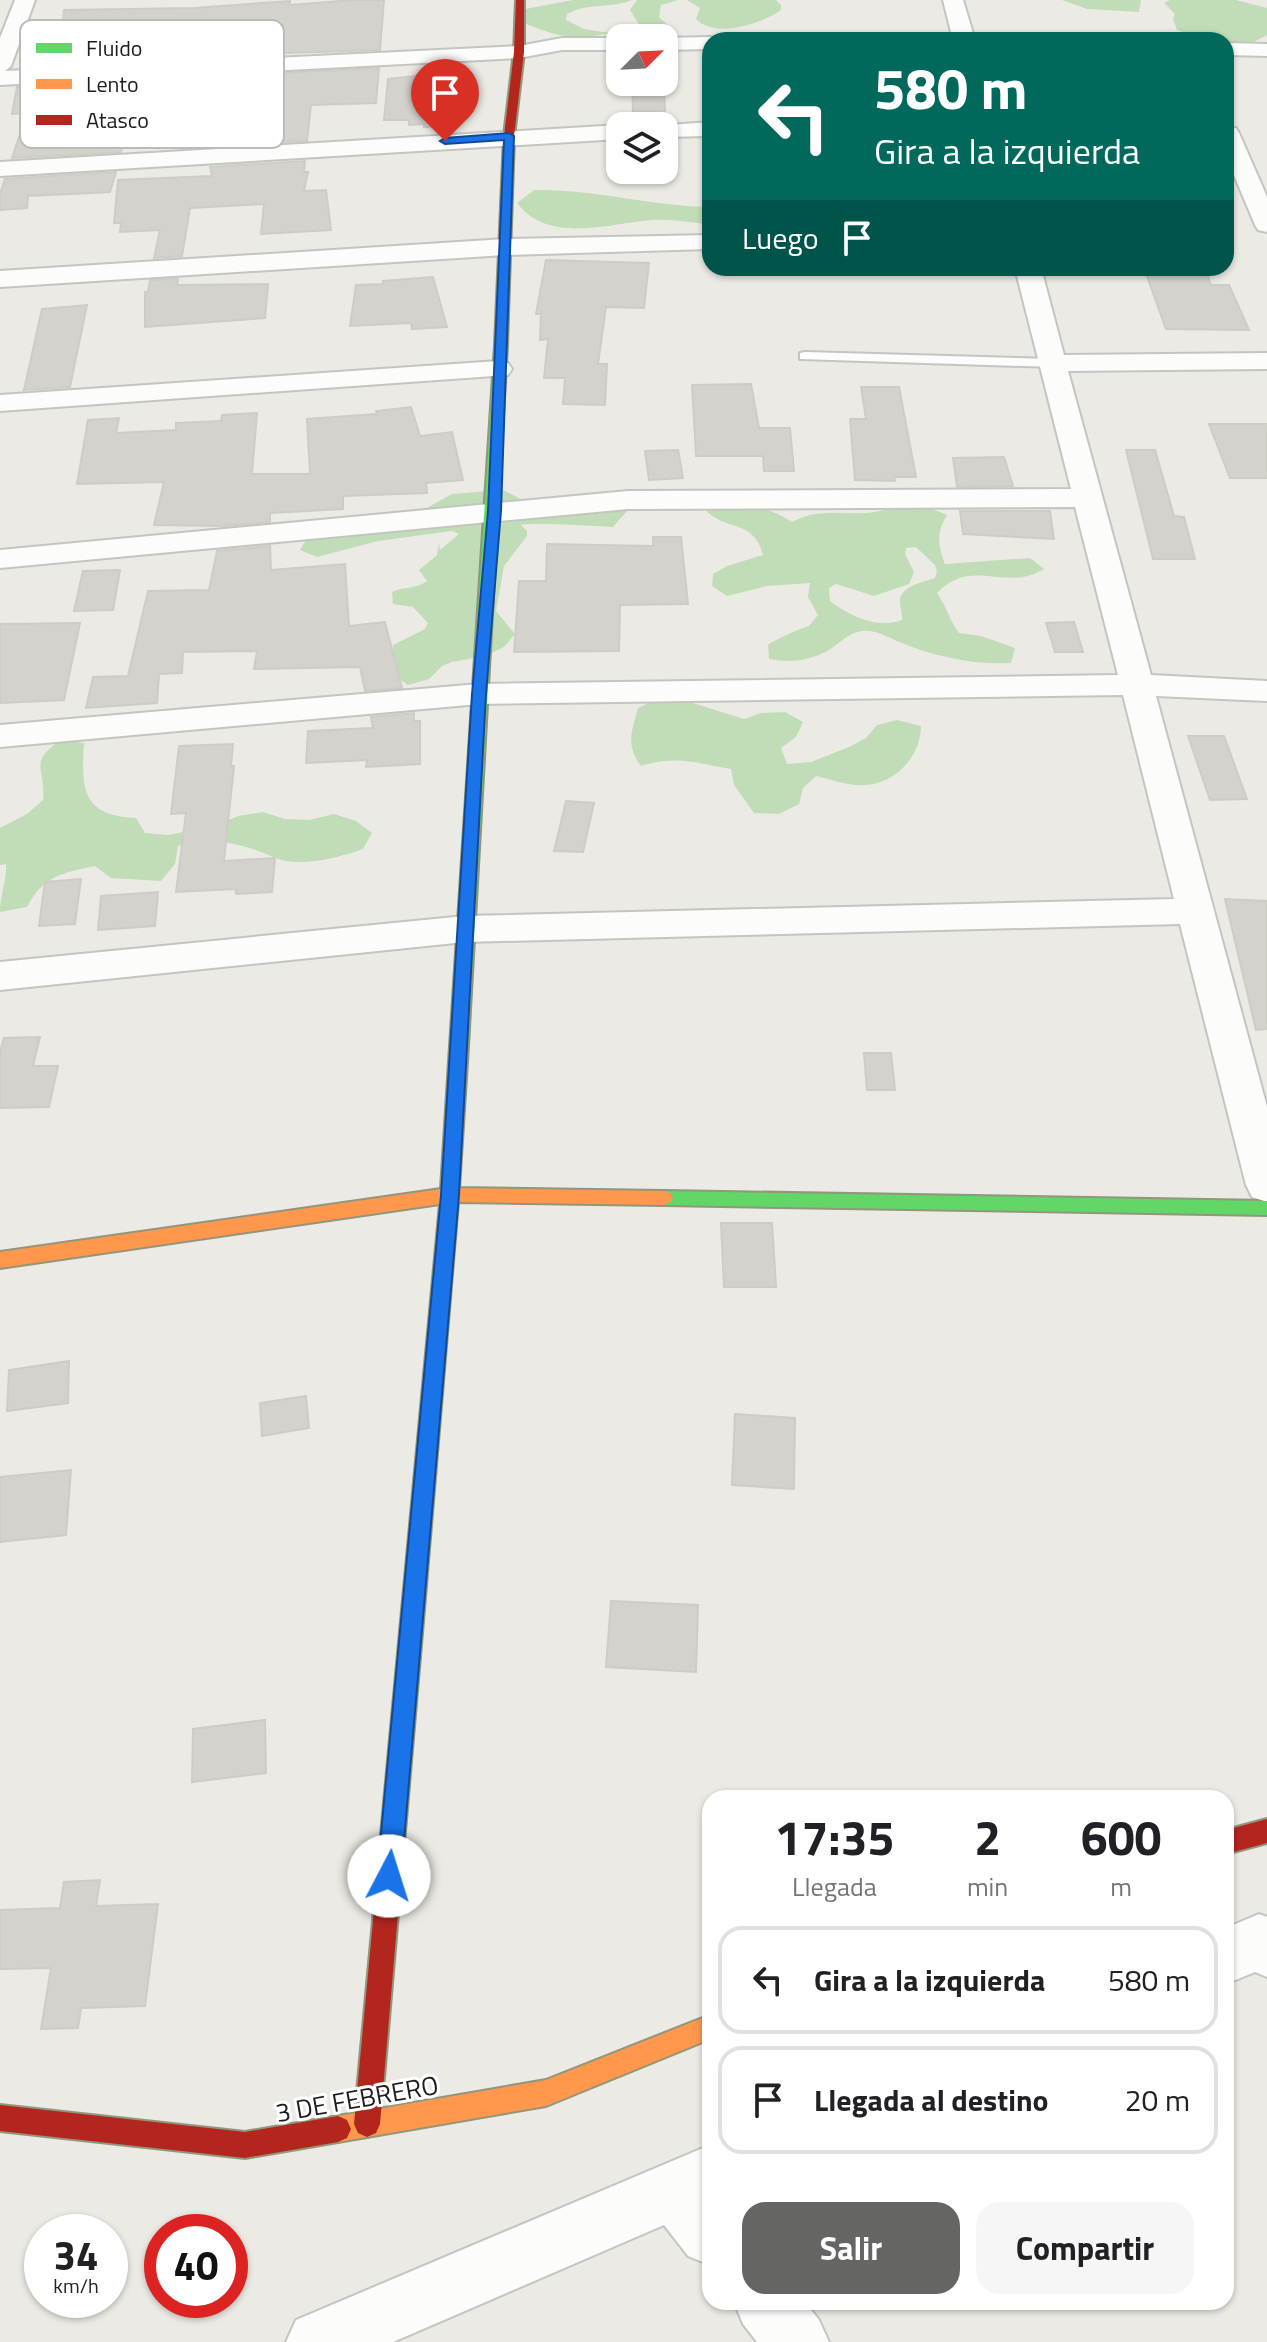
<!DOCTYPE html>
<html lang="es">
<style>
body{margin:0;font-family:"Titillium Web",sans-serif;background:#f6f6f6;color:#202124;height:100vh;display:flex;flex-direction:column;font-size:30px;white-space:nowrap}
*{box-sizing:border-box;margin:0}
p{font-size:26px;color:#757577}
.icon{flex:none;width:44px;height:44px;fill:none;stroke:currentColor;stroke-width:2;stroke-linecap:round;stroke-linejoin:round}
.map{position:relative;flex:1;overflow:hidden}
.side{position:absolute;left:702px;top:1790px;width:532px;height:520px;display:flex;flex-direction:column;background:#fff;border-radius:24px;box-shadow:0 2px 6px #0004}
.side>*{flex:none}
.banner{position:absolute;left:702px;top:32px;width:532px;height:244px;border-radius:24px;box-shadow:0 2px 6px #0004;background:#00695c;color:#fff;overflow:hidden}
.needle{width:52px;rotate:66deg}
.controls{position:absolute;left:606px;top:24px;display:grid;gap:16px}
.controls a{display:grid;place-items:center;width:72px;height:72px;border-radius:16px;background:#fff;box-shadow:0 2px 6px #0004;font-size:40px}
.speed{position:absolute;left:24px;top:2214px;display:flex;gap:16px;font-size:40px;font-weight:700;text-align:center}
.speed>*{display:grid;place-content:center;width:104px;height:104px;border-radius:50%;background:#fff;box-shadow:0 2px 6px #0004;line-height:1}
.speed small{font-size:20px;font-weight:400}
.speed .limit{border:12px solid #d22;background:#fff;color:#111}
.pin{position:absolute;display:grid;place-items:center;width:68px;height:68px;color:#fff;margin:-82px -34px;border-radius:50% 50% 50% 0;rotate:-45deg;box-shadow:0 0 8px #0007}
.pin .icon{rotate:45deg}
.me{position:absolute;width:88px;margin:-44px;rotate:5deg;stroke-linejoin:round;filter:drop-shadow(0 0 6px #0008)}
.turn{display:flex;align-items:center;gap:28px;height:168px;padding:0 40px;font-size:36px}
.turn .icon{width:104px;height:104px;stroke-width:2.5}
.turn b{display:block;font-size:56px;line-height:68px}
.then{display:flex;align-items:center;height:76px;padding:0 40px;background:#0003;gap:16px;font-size:30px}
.eta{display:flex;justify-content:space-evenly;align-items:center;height:136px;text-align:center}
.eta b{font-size:48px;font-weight:700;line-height:56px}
.primary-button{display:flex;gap:16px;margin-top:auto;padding:16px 40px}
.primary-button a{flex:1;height:92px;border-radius:24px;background:#656563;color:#fff;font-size:32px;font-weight:700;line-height:92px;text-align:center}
.primary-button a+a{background:#f6f6f6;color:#202124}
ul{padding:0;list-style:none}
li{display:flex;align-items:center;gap:24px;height:108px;margin:0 16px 12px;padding:0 24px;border:4px solid #e0e0e0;border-radius:24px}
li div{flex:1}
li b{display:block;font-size:30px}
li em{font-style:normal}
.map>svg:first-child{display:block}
.forest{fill:#c1ddb7;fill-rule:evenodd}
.building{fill:#d4d2cd;stroke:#cfccc5;stroke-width:2}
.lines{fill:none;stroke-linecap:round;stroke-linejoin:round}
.lane-casing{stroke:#c4c4c1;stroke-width:4}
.street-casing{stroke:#c4c4c1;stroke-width:4}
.fast-casing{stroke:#91967c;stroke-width:4}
.slow-casing{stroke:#91967c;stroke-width:4}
.jam-casing{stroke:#91967c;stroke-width:4}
.lane{fill:#fcfcfb;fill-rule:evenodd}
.street{fill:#fcfcfb;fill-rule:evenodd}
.fast{fill:#63d668;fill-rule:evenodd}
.slow{fill:#ff974d;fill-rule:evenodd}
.jam{fill:#b3261e;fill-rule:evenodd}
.route{fill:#1a73e8;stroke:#114b97;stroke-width:2}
.labels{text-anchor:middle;stroke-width:6;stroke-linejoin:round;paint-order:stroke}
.near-street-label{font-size:26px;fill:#1d1d1d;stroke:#fff}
.key{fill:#fff;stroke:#bbb;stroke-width:2}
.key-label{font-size:22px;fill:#1d1d1d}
</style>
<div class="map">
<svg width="1267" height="2342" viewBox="0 0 1267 2342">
<rect width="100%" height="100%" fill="#eceae4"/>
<path class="forest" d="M 573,0 L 632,0 C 610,9 589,2 567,14 L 566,20 L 584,29 L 611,33 C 568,42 555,35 516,20 L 520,10 Z
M 637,0 L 678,0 L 661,5 L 659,17 L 671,28 L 662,33 L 640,26 L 630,10 Z
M 687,0 L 776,0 L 781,5 L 781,10 C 761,24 716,39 696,19 L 700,8 Z
M 1062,0 L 1141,0 L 1139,12 L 1087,9 Z
M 1170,0 L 1236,0 L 1267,8 L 1267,35 L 1242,48 L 1226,45 L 1226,40 L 1204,40 L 1177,30 L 1173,19 L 1175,14 L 1164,3 Z
M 534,190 C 596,189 650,206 710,207 L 710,224 C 692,223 672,219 653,220 C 610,223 549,245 517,203 Z
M 503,490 L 526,502 L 619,507 L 627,511 L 613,527 C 597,526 531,522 521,525 L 527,531 L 527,536 L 504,566 L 496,611 L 515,634 L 504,647 L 485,656 L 452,662 L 442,666 L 429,679 L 408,685 L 394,675 L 393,645 L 425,629 L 428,623 L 413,607 L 393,604 L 392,592 C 403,586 415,590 427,581 L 419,570 L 437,555 L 439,543 L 440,550 L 459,534 L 452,531 L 378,541 L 317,557 L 300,550 L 308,537 L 423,510 L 452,494 Z
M 719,500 C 745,504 769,507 792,522 C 817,509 839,514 866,513 C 881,512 896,506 910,506 C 924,505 935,510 947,515 C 936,533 938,545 945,564 L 1030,558 L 1044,569 C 1005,593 972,556 937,593 C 947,607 949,620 959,633 L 981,636 L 1015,648 L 1011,663 C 976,665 935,657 902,643 C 889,638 876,629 861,631 C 848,633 839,644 829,650 C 809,661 791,663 769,659 L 768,645 C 772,641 801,628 809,626 L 818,615 L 808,597 L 810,583 L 767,586 L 727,596 L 712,586 L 713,574 L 727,566 L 763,555 C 754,518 724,532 705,509 ZM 916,547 L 935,565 L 937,571 L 935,578 C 924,582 903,585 900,599 C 899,606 903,613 902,620 C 877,629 851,617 830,601 L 829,588 L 836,584 L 874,596 L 909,584 L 914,572 L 905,554 L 906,548 Z
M 657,699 L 680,699 L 744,719 L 761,713 L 785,712 L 803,722 L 796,737 L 781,748 L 787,764 L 811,762 L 849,747 L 866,738 L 877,725 L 897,720 L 921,726 C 921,755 897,783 866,785 C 850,787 831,779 816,776 L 803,788 L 799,804 L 779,814 L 754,813 L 734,785 L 731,769 C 695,763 677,755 641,766 C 625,745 632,731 638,708 Z
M 61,740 L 84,743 C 81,789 82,816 136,818 L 145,833 L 168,835 L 215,826 L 238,816 L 263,812 L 285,819 L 309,820 L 334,814 L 356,821 L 372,833 L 363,849 C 342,857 298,868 276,858 C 244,844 213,836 178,846 L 175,864 L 161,881 L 111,878 L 95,866 C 62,873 43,876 27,907 L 0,912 C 0,894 7,881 6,864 L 0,865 L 0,828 L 27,814 L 43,800 C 46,767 27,763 61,740 Z"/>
<path class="building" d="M 353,0 L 384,0 L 380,50 L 185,56 L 21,67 L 24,53 L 35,47 L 37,23 L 63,21 L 64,10 L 194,8 L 290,1 L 290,5 Z
M 379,68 L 376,103 L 311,105 L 307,141 L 279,142 L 284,108 L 235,109 L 241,75 Z
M 455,72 L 466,94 L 469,116 L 459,117 L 459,126 L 424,127 L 424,124 L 409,125 L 409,120 L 384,120 L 388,79 Z
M 90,83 L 78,136 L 125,134 L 121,152 L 12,158 L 27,113 L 12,114 L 17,87 Z
M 632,83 L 664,83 L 665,113 L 633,112 Z
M 305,161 L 304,172 L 308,172 L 304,191 L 326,190 L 331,230 L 261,234 L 264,204 L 190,208 L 182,256 L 154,258 L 160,230 L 120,232 L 121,223 L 114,223 L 118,180 L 212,176 L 210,167 Z
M 116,172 L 110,192 L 28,196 L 27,208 L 0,210 L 0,194 L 5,179 Z
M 546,260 L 649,263 L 644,308 L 606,307 L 598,364 L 607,364 L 605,405 L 563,404 L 565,378 L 544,378 L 548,339 L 540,340 L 541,314 L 536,314 Z
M 1144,268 L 1205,268 L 1211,285 L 1229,285 L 1249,330 L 1166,329 Z
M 433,277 L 447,327 L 412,329 L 411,323 L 350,326 L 356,285 L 383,284 L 383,281 Z
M 178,279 L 177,285 L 268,284 L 265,318 L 145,327 L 145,292 L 148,292 L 150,280 Z
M 87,305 L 70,387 L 24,390 L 42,309 Z
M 751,384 L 759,428 L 790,428 L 794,471 L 764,471 L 763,456 L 696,456 L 692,385 Z
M 861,387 L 899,387 L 916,477 L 894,477 L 895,481 L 855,480 L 850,419 L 866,419 Z
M 411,407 L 420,436 L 452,432 L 463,480 L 426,483 L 427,493 L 343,496 L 343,509 L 270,513 L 270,522 L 222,526 L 154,525 L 164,482 L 77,484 L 88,420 L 119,418 L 116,433 L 176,430 L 176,423 L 221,421 L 222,415 L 257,413 L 252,474 L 310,474 L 307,419 L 377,414 L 376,411 Z
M 1209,424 L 1267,424 L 1267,478 L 1230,478 Z
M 678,450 L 683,478 L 649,480 L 645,451 Z
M 1126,450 L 1155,450 L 1174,516 L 1184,517 L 1195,559 L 1153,559 Z
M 1004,457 L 1013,486 L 957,487 L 953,458 Z
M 960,511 L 1050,511 L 1054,539 L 963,534 Z
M 653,537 L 681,537 L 688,604 L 620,605 L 619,651 L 514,652 L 519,581 L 546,581 L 547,544 L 653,546 Z
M 270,546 L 271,570 L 345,564 L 349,626 L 385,622 L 402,688 L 365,691 L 360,667 L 254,669 L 257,651 L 183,652 L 182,673 L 159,674 L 157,703 L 86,708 L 93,677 L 128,676 L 148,591 L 209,590 L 217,551 Z
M 120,570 L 113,610 L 74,611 L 83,571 Z
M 1074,622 L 1083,652 L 1055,652 L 1046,623 Z
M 80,623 L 64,700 L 0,703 L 0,624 Z
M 414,713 L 414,721 L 420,721 L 420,764 L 366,767 L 367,760 L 306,763 L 308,731 L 373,728 L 371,717 Z
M 1188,736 L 1224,736 L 1247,799 L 1210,800 Z
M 233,744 L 231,766 L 234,766 L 224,861 L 275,858 L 272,892 L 236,894 L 236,889 L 176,892 L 186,813 L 171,814 L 179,746 Z
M 566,801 L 594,803 L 583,852 L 554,851 Z
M 81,879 L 75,924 L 39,926 L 45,882 Z
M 158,892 L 155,926 L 98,930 L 101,896 Z
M 1225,899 L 1267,901 L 1267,1029 L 1256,1030 Z
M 40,1037 L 33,1066 L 58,1066 L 49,1107 L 0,1108 L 0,1052 L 4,1038 Z
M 864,1053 L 891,1053 L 895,1090 L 867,1090 Z
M 721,1223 L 772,1223 L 776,1287 L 724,1287 Z
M 69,1361 L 68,1403 L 7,1411 L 9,1370 Z
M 306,1396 L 309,1428 L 262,1436 L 260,1403 Z
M 735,1414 L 795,1418 L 794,1489 L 732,1485 Z
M 71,1470 L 66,1535 L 0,1542 L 0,1477 Z
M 611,1601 L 698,1605 L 696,1672 L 606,1667 Z
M 265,1720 L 266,1773 L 192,1782 L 193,1729 Z
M 100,1880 L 96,1906 L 158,1904 L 145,2006 L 81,2008 L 78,2028 L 41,2029 L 51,1968 L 0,1969 L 0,1910 L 60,1908 L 64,1882 Z"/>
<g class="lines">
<g class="lane-casing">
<path id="lane" d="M 805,352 L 1053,359 L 1060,363 L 1053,367 L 800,359 L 800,353 Z"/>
</g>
<g class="street-casing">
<path id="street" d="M 15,0 L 35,0 L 11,66 L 5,71 L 519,46 L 562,38 L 622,38 L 620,50 L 562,50 L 519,58 L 0,85 L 0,38 Z
M 943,0 L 963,0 L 975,40 L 953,40 Z
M 710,37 L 719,40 L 710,40 L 710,49 L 664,50 L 662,38 Z
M 1226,43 L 1267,44 L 1267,56 L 1226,55 Z
M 710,122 L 710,136 L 664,137 L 664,126 L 655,126 Z
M 620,125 L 624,126 L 620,126 L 620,139 L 0,176 L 0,162 Z
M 1226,127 L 1236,128 L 1239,133 L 1267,197 L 1267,232 L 1258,230 L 1255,225 L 1226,156 Z
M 710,235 L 710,249 L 505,255 L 0,287 L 0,271 L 505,239 Z
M 1015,268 L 1041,268 L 1064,355 L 1267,353 L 1267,369 L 1068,371 L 1151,675 L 1267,681 L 1267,701 L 1156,696 L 1267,1107 L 1267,1202 L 1252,1197 L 1246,1185 L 1180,924 L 465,942 L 0,990 L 0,962 L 465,916 L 1174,899 L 1123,695 L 479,704 L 0,747 L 0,725 L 479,684 L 1118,675 L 1075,507 L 628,509 L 0,568 L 0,550 L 628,491 L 1071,489 Z
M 498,361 L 508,363 L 512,369 L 508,375 L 0,411 L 0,395 Z
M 1259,1914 L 1267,1917 L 1267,1977 L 1255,1972 L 1226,1984 L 1226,1928 Z
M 710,2145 L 710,2265 L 688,2256 L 664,2225 L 393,2342 L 286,2342 L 296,2320 Z
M 734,2302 L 805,2302 L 819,2320 L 829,2342 L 757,2342 L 743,2324 Z"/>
</g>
<g class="fast-casing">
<path id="fast" d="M 501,342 L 507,345 L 468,1046 L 459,1052 L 450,1046 L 495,345 Z
M 664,1191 L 1267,1201 L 1267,1215 L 664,1205 L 658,1203 L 655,1198 L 658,1193 Z"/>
</g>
<g class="slow-casing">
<path id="slow" d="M 459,1040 L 468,1046 L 459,1188 L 664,1191 L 670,1193 L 673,1198 L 670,1203 L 664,1205 L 458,1202 L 423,1621 L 420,1628 L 412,1631 L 404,1628 L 401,1621 L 440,1204 L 0,1268 L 0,1252 L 441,1189 L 450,1046 Z
M 710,2015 L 710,2039 L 546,2106 L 338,2142 L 329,2138 L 325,2129 L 329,2120 L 338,2116 L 546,2080 Z"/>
</g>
<g class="jam-casing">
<path id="jam" d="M 516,0 L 524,0 L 524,52 L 514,136 L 507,345 L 501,348 L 495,345 L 504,136 L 514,52 Z
M 412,1611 L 420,1614 L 423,1621 L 380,2124 L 376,2133 L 367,2137 L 358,2133 L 354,2124 L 401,1621 L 404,1614 Z
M 1267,1819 L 1267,1843 L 1226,1854 L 1226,1830 Z
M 0,2105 L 245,2132 L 338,2116 L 347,2120 L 351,2129 L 347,2138 L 338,2142 L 245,2158 L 0,2131 Z"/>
</g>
<use href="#lane" class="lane"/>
<use href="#street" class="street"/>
<use href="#fast" class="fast"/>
<use href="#slow" class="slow"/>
<use href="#jam" class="jam"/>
</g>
<path class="route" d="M 509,133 L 514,136 L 501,511 L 486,694 L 459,1195 L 401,1876 L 397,1885 L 389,1888 L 380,1885 L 377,1876 L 441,1195 L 472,694 L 488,511 L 504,140 L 445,144 L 440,141 L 445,138 Z"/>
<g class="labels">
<g class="near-street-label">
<text transform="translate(357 2099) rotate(-10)" y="9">3 DE FEBRERO</text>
</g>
</g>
<rect x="20" y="20" width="264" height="128" rx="12" class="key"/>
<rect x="36" y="43" width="36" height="10" fill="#63d668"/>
<rect x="36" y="79" width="36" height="10" fill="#ff974d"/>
<rect x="36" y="115" width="36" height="10" fill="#b3261e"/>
<g class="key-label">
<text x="86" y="56">Fluido</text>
<text x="86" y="92">Lento</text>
<text x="86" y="128">Atasco</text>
</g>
</svg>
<div class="controls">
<a><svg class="needle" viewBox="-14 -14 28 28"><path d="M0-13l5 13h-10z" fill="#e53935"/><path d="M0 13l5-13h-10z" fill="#757577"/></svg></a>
<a><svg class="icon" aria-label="layers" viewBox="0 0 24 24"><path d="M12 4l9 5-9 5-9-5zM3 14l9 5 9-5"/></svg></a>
</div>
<div class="speed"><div>34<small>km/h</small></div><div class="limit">40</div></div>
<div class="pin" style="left:445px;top:141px;background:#d93025"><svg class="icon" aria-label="arrive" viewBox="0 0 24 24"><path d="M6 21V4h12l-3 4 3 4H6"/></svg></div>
<svg class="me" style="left:389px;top:1876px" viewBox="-20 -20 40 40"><circle r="19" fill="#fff"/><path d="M0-13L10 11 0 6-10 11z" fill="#1a73e8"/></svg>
<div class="banner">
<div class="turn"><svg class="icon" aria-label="left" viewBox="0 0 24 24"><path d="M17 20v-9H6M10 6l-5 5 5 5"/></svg><div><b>580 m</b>Gira a la izquierda</div></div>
<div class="then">Luego<svg class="icon" aria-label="arrive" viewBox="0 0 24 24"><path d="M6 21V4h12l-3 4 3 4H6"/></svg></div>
</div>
<section class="side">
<div class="eta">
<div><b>17:35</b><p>Llegada</p></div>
<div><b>2</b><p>min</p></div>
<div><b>600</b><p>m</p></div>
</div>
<ul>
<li><svg class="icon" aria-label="left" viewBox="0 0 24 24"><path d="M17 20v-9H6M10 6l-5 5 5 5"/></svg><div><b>Gira a la izquierda</b></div><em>580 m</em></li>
<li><svg class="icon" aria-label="arrive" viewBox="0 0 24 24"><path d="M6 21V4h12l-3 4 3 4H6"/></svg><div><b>Llegada al destino</b></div><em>20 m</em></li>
</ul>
<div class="primary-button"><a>Salir</a><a>Compartir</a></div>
</section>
</div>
